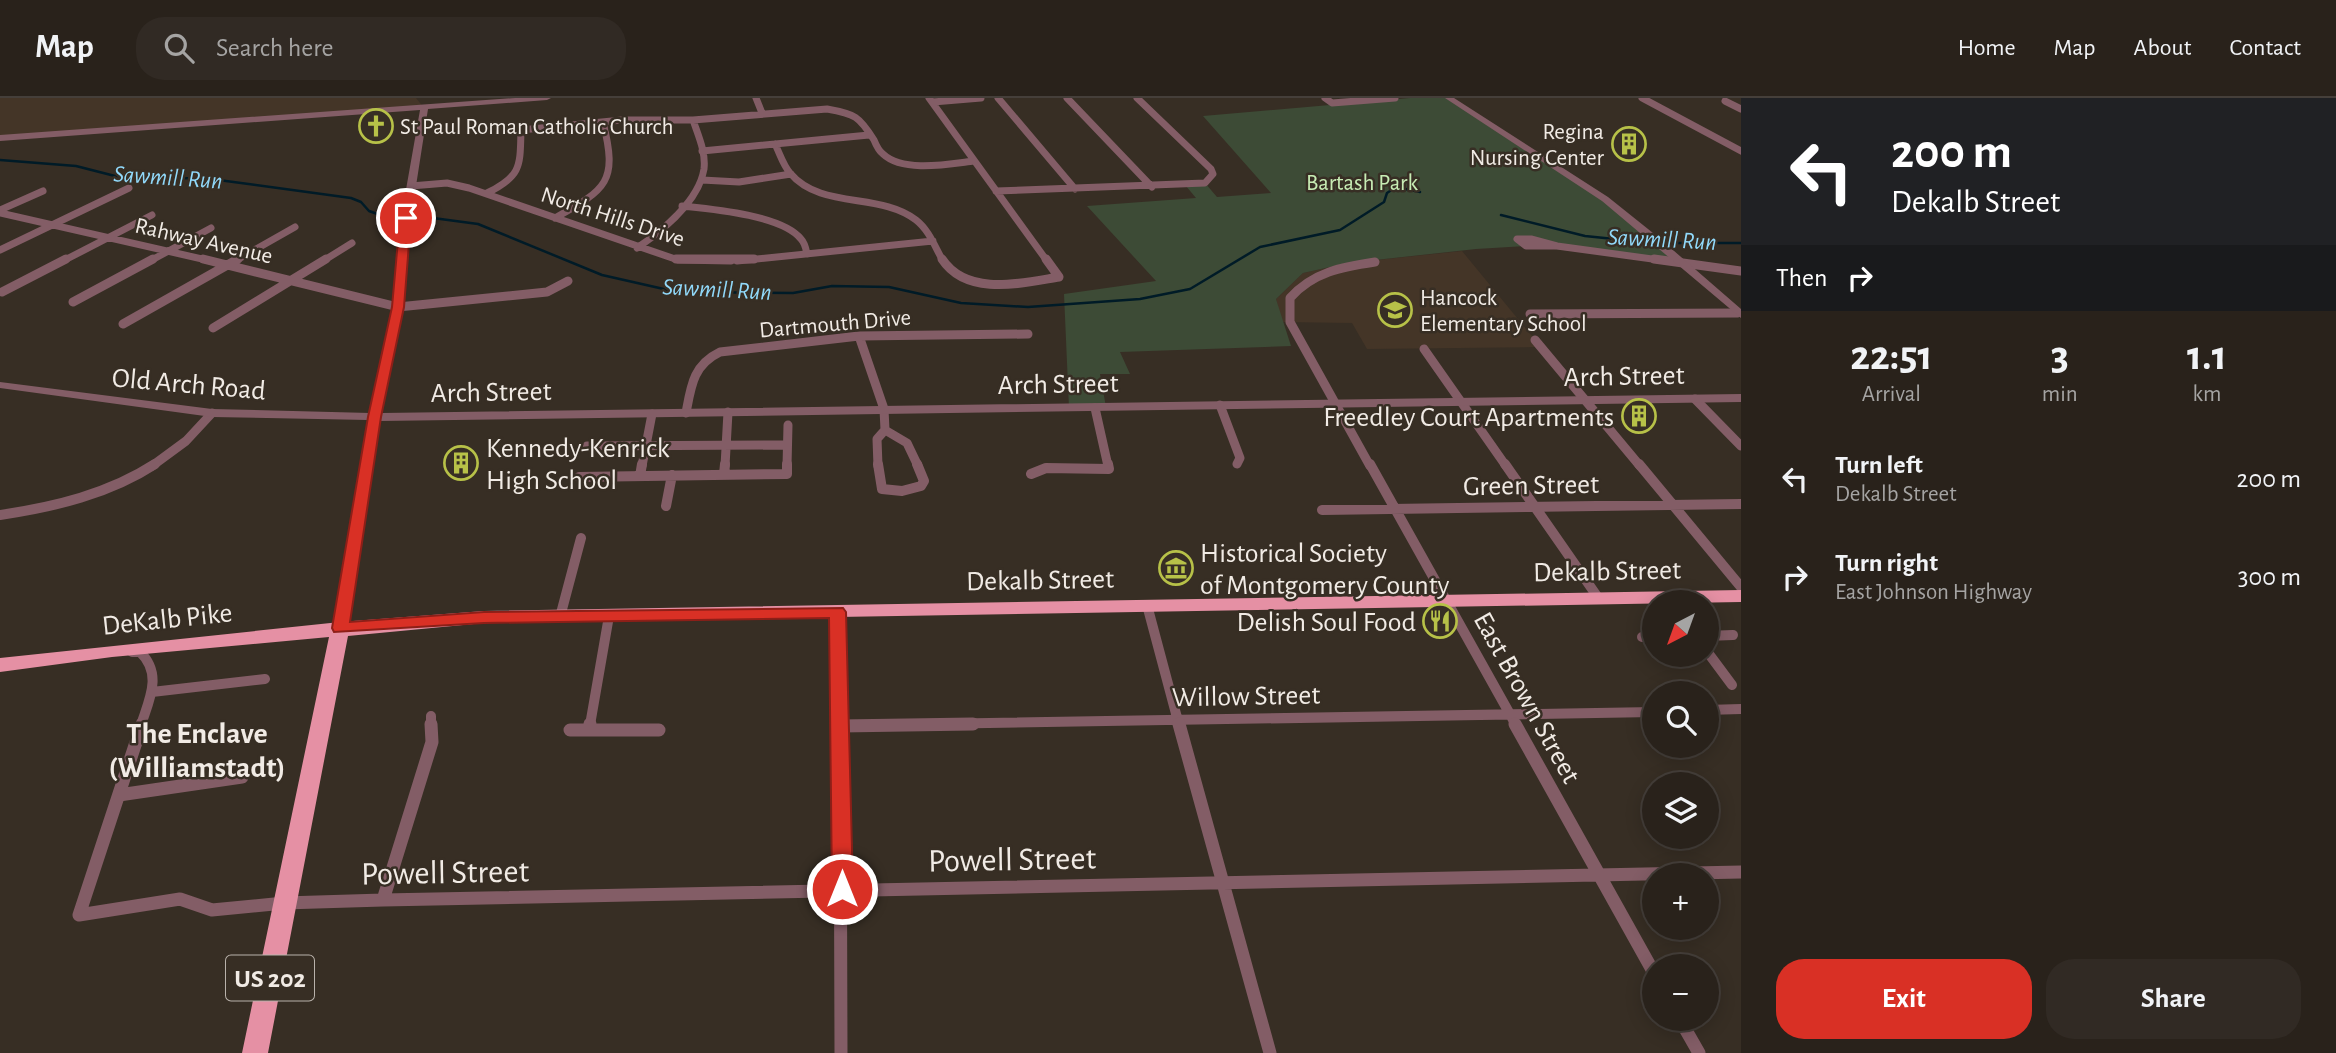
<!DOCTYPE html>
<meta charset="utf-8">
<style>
body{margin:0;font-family:"Alegreya Sans",sans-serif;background:#312a24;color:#f1f3f6;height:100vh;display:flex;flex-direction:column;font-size:26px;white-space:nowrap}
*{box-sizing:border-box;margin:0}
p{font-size:23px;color:#a5a4a3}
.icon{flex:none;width:38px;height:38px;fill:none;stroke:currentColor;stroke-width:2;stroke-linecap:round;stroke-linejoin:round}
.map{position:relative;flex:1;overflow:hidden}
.panel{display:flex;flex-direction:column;background:#29221b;width:595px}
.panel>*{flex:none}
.top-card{background:#202124;color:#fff;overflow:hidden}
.needle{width:46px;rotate:221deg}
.tools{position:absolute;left:1642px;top:492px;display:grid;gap:14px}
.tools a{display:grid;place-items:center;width:77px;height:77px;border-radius:50%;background:#29221b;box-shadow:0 4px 18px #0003,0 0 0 2px #453f3a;font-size:35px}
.pin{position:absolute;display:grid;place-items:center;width:60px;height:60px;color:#fff;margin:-30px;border:4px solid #fff;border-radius:50%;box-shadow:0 2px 7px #0007}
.me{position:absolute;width:77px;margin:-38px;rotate:0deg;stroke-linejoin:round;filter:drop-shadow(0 0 5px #0008)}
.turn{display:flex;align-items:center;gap:24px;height:147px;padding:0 35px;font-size:32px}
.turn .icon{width:91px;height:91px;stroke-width:2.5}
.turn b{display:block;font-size:49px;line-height:60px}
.then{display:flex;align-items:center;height:66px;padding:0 35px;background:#0003;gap:14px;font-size:26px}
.eta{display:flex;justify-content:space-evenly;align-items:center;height:119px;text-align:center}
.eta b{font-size:42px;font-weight:700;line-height:49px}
.button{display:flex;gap:14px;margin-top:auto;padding:14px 35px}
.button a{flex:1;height:80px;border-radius:28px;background:#d93025;color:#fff;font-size:28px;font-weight:700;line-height:80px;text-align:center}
.button a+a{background:#312a24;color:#f1f3f6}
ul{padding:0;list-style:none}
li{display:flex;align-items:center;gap:21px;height:98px;padding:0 35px}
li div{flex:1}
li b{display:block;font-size:26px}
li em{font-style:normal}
header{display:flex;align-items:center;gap:42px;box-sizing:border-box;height:98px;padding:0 35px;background:#29221b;border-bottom:2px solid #453f3a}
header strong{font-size:33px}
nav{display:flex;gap:38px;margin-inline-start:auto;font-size:24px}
.search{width:490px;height:63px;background:#312a24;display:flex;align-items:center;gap:18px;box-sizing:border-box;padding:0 24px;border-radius:28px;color:#a5a4a3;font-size:26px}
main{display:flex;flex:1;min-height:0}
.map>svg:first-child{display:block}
.built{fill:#443527}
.green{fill:#3d4b36}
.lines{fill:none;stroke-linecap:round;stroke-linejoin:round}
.stream{stroke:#001b27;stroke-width:2.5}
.minor-far3{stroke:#835d66;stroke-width:7}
.minor-far2{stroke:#835d66;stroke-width:9}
.minor-far1{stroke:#835d66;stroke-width:10}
.minor{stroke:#835d66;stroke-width:13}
.tertiary{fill:#835d66;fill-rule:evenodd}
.trunk{fill:#e590a4;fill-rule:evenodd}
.route{fill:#d93025;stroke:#8d1f18;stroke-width:2}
.labels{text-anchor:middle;stroke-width:5;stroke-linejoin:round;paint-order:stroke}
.far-poi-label{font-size:23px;fill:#f1ebe5;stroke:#372e24;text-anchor:start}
.far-park-label{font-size:23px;fill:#c7ecb4;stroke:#372e24}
.far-street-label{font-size:23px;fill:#f1ebe5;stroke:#372e24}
.far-water-label{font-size:24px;font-style:italic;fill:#91d9fa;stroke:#372e24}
.shield{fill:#372e24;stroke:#b9b2ab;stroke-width:2}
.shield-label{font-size:26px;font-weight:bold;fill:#f1ebe5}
.street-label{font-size:28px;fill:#f1ebe5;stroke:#372e24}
.poi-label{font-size:28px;fill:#f1ebe5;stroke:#372e24;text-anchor:end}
.neighbourhood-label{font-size:30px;font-weight:bold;fill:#f1ebe5;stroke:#372e24}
.near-street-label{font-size:33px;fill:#f1ebe5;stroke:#372e24}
</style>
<header>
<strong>Map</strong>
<div class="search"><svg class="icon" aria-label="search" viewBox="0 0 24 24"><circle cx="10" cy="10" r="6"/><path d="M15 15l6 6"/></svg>Search here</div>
<nav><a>Home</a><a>Map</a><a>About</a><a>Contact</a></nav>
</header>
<main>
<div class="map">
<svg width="1741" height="955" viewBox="0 0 1741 955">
<rect width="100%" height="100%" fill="#372e24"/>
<path class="built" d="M 0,0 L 416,0 L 424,10 L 0,40 Z
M 1462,153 L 1541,249 L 1367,251 L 1352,225 L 1281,224 L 1276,201 L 1303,175 L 1348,165 Z"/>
<path class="green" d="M 1410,0 L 1446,0 L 1605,101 L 1682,165 L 1526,148 L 1476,151 L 1348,165 L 1303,175 L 1276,201 L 1291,248 L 1120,254 L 1130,276 L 1100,276 L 1106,309 L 1069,310 L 1064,196 L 1156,183 L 1087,108 L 1196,100 L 1186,88 L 1205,85 L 1217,99 L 1271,95 L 1203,18 Z"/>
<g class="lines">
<path class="stream" d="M 0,62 L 76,68 L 115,78 L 211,81 L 351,100 L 361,104 L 369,113 L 383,118 L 418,118 L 478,126 L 602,177 L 677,194 L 793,195 L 832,188 L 889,189 L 961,205 L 1028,209 L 1140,201 L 1190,191 L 1260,149 L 1340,132 L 1384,104 L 1387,95 L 1396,89 L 1420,94
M 1501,117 L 1585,138 L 1653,145
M 1661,145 L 1741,145"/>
<path class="minor-far3" d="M 756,0 L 762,15
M 929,0 L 1047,163
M 998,0 L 1075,91
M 1067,0 L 1152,89
M 1325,0 L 1332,5 L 1395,0
M 1642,0 L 1741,53
M 1725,3 L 1741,11
M 933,4 L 981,0
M 775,46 C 780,56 783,67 790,75 C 821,112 880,94 916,122 C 929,132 935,149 943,163
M 702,53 L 869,37
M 702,82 L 739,84 L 791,76
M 411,88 L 447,85 L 469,90 L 678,162 L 731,163
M 996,93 L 1205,85 L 1213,76 L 1211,71 L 1137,0
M 487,95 C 522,78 520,68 521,32 L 622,22 L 693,22 L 827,11 C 855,16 859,18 874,42 C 876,47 879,53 883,56 C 903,75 949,66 974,63
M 682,108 C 711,111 782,117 801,141 C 805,145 806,151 807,156
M 0,112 L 43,93
M 0,115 L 211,163
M 555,120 C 607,91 618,84 603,24
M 1517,141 L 1531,141 L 1557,148 L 1526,148 Z
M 1557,148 L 1667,163
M 637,150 C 662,133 699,103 704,71 C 706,54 698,37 693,22
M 0,152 L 129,90
M 63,163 L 152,117
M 150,163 L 211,130
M 235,163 L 295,129
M 323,163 L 352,145
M 737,163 L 933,143"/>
<path class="minor-far2" d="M 203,161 L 398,209 L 547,194 L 568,183
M 676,161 L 754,161
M 942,161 C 967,199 1022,185 1059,179 L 1046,161
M 1654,161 L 1741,173
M 2,194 L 66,161
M 73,204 L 153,161
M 1530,216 L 1738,215
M 123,226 L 238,161
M 213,230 L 326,161
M 859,238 L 884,311 L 885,332
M 1535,242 L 1640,368
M 1424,251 L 1506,368
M 1695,301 L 1741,348
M 1220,307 L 1240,360 L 1237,366
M 1095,310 L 1108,368
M 686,315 C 691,288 693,267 720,254 L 859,238 L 1028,236
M 885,332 L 907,345 L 918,368
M 587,348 L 787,347
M 152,368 L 186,343 L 212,315
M 642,368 L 652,316
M 725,368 L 728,314
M 787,368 L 788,327
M 878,368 L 877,341 L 885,332
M 1370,368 L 1290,224 L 1290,200 C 1313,174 1342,169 1375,164"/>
<path class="minor-far1" d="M 878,366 L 882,391 L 902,393 L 921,388 L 924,383 L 917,366
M 1370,366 L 1516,627
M 1505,366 L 1599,501
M 1639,366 L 1741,489
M 1031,376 L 1046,370 L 1109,371 L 1108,366
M 724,377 L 725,366
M 640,378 L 642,366
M 579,379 L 787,376 L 787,366
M 666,408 L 672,377
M 1322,412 L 1741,406
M 0,417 C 54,409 109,396 155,366
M 1147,507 L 1179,627
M 837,514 L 840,627
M 560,519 L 581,440
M 1706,538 L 1733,537
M 1642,539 L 1654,539
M 1706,552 L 1732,587
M 132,554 L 140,554 C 163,576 149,602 141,627
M 152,594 L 265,581
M 1706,612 L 1741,611
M 431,618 L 431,627
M 590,627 L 609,518
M 871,627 L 1654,614"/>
<path class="minor" d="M 142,626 L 79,817 L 180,801 L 212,812 L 284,805 L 383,802 L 1741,774
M 840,626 L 841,955
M 1179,626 L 1270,955
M 1515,626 L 1654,875
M 840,628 L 973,626
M 570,632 L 659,632
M 589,632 L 590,626
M 119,697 L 242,679
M 383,802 L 432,644 L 431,626
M 1679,920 L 1699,955"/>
<path class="tertiary" d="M 515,0 L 551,0 L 547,2 L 428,11 L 411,120 L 403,209 L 382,315 L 1741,296 L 1741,304 L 380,323 L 347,530 L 340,535 L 333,530 L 368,322 L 212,319 L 0,290 L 0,284 L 212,311 L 370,315 L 393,209 L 401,120 L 420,12 L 0,43 L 0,37 Z
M 1445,0 L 1454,0 L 1608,99 L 1658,139 L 1741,211 L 1741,220 L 1602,103 Z"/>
<path class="trunk" d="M 1741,492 L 1741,504 L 484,525 L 348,538 L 268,955 L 242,955 L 329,539 L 112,559 L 0,574 L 0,560 L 340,524 L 484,513 Z"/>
</g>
<path class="route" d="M 406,117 L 411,120 L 404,209 L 381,319 L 350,524 L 484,514 L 843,510 L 846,514 L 853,791 L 850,797 L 842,800 L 835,797 L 832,791 L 829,520 L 484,525 L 334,534 L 332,530 L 368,319 L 392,209 L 400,120 Z"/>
<defs>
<g id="church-ring" transform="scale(1.75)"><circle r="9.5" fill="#372e24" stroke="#b7c148" stroke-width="1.5"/><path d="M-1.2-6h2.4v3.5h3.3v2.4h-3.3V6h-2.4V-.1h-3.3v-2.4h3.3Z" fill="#b7c148"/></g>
<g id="building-ring" transform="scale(1.75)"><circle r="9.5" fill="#372e24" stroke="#b7c148" stroke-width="1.5"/><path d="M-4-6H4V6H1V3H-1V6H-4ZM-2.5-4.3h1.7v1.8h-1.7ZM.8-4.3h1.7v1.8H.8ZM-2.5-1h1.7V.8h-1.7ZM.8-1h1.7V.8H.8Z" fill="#b7c148"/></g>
<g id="school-ring" transform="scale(1.75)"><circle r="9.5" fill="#372e24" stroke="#b7c148" stroke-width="1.5"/><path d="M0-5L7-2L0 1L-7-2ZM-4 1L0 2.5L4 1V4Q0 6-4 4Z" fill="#b7c148"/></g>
<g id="museum-ring" transform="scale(1.75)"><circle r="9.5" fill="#372e24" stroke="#b7c148" stroke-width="1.5"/><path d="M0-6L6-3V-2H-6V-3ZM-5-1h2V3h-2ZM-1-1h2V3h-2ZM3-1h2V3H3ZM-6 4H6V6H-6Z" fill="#b7c148"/></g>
<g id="restaurant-ring" transform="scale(1.75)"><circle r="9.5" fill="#372e24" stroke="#b7c148" stroke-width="1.5"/><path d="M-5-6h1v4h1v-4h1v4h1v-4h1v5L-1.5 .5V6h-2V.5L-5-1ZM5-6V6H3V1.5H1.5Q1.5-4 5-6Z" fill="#b7c148"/></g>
</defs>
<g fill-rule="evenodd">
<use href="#church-ring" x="376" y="28"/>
<use href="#building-ring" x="1629" y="46"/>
<use href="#school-ring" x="1395" y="212"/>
<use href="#building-ring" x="1639" y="318"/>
<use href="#building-ring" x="461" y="365"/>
<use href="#museum-ring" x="1176" y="470"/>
<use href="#restaurant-ring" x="1440" y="523"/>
</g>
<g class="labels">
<g class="far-poi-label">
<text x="400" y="36">St Paul Roman Catholic Church</text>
<text x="1604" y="41" text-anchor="end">Regina<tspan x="1604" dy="26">Nursing Center</tspan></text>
<text x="1420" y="207">Hancock<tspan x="1420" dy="26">Elementary School</tspan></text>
</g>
<g class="far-park-label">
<text x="1362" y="92">Bartash Park</text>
</g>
<g class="far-street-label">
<text transform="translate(613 118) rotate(18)" y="8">North Hills Drive</text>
<text transform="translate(204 142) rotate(13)" y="8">Rahway Avenue</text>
<text transform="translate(835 225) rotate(-5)" y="8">Dartmouth Drive</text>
</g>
<g class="far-water-label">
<text transform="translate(168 79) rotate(4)" y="8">Sawmill Run</text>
<text transform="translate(1662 141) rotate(3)" y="8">Sawmill Run</text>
<text transform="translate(717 191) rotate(3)" y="8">Sawmill Run</text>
</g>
<rect class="shield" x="226" y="857.5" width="88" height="45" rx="5"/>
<g class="shield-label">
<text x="270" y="889">US 202</text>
</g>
<g class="street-label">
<text transform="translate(1624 277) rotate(-1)" y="10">Arch Street</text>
<text transform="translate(189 285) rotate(5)" y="10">Old Arch Road</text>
<text transform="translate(1058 285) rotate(-1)" y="10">Arch Street</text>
<text transform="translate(491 293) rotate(-1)" y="10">Arch Street</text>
<text transform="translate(1531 386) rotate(-1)" y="10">Green Street</text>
<text transform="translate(1607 472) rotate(-1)" y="10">Dekalb Street</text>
<text transform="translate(1040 481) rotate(-1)" y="10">Dekalb Street</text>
<text transform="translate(167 520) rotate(-6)" y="10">DeKalb Pike</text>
<text transform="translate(1246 597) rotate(-1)" y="10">Willow Street</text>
<text transform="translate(1528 599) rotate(61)" y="10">East Brown Street</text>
</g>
<g class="poi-label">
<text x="1614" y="328">Freedley Court Apartments</text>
<text x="486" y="359" text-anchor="start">Kennedy-Kenrick<tspan x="486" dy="32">High School</tspan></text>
<text x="1200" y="464" text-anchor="start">Historical Society<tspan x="1200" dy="32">of Montgomery County</tspan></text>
<text x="1416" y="533">Delish Soul Food</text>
</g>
<g class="neighbourhood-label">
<text x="197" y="645">The Enclave<tspan x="197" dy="34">(Williamstadt)</tspan></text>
</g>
<g class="near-street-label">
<text transform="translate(1012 760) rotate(-1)" y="12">Powell Street</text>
<text transform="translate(445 773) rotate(-1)" y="12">Powell Street</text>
</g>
</g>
</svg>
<div class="tools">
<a><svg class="needle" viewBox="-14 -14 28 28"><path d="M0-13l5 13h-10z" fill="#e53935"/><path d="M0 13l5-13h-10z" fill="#a5a4a3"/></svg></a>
<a><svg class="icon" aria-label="search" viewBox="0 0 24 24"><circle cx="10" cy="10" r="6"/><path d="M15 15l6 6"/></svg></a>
<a><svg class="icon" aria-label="layers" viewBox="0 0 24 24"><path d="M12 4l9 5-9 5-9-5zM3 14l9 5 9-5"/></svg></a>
<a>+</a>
<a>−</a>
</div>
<div class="pin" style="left:406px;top:120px;background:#d93025"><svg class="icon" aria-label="arrive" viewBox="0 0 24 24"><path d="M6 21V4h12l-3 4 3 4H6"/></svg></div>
<svg class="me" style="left:842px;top:791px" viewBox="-20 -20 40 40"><circle r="17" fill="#d93025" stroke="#fff" stroke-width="3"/><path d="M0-11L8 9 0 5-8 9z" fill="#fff"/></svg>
</div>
<section class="panel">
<div class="top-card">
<div class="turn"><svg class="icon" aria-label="left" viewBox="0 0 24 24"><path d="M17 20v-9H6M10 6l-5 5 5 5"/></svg><div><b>200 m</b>Dekalb Street</div></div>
<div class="then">Then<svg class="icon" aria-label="right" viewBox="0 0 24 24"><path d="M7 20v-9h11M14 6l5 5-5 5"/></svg></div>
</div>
<div class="eta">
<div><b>22:51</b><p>Arrival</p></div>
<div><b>3</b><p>min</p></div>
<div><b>1.1</b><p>km</p></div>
</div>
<ul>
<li><svg class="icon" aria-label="left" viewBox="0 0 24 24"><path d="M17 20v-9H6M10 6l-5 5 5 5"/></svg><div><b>Turn left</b><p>Dekalb Street</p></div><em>200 m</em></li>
<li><svg class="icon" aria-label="right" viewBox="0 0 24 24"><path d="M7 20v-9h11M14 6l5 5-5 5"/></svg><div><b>Turn right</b><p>East Johnson Highway</p></div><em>300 m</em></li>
</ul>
<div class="button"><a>Exit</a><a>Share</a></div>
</section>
</main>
